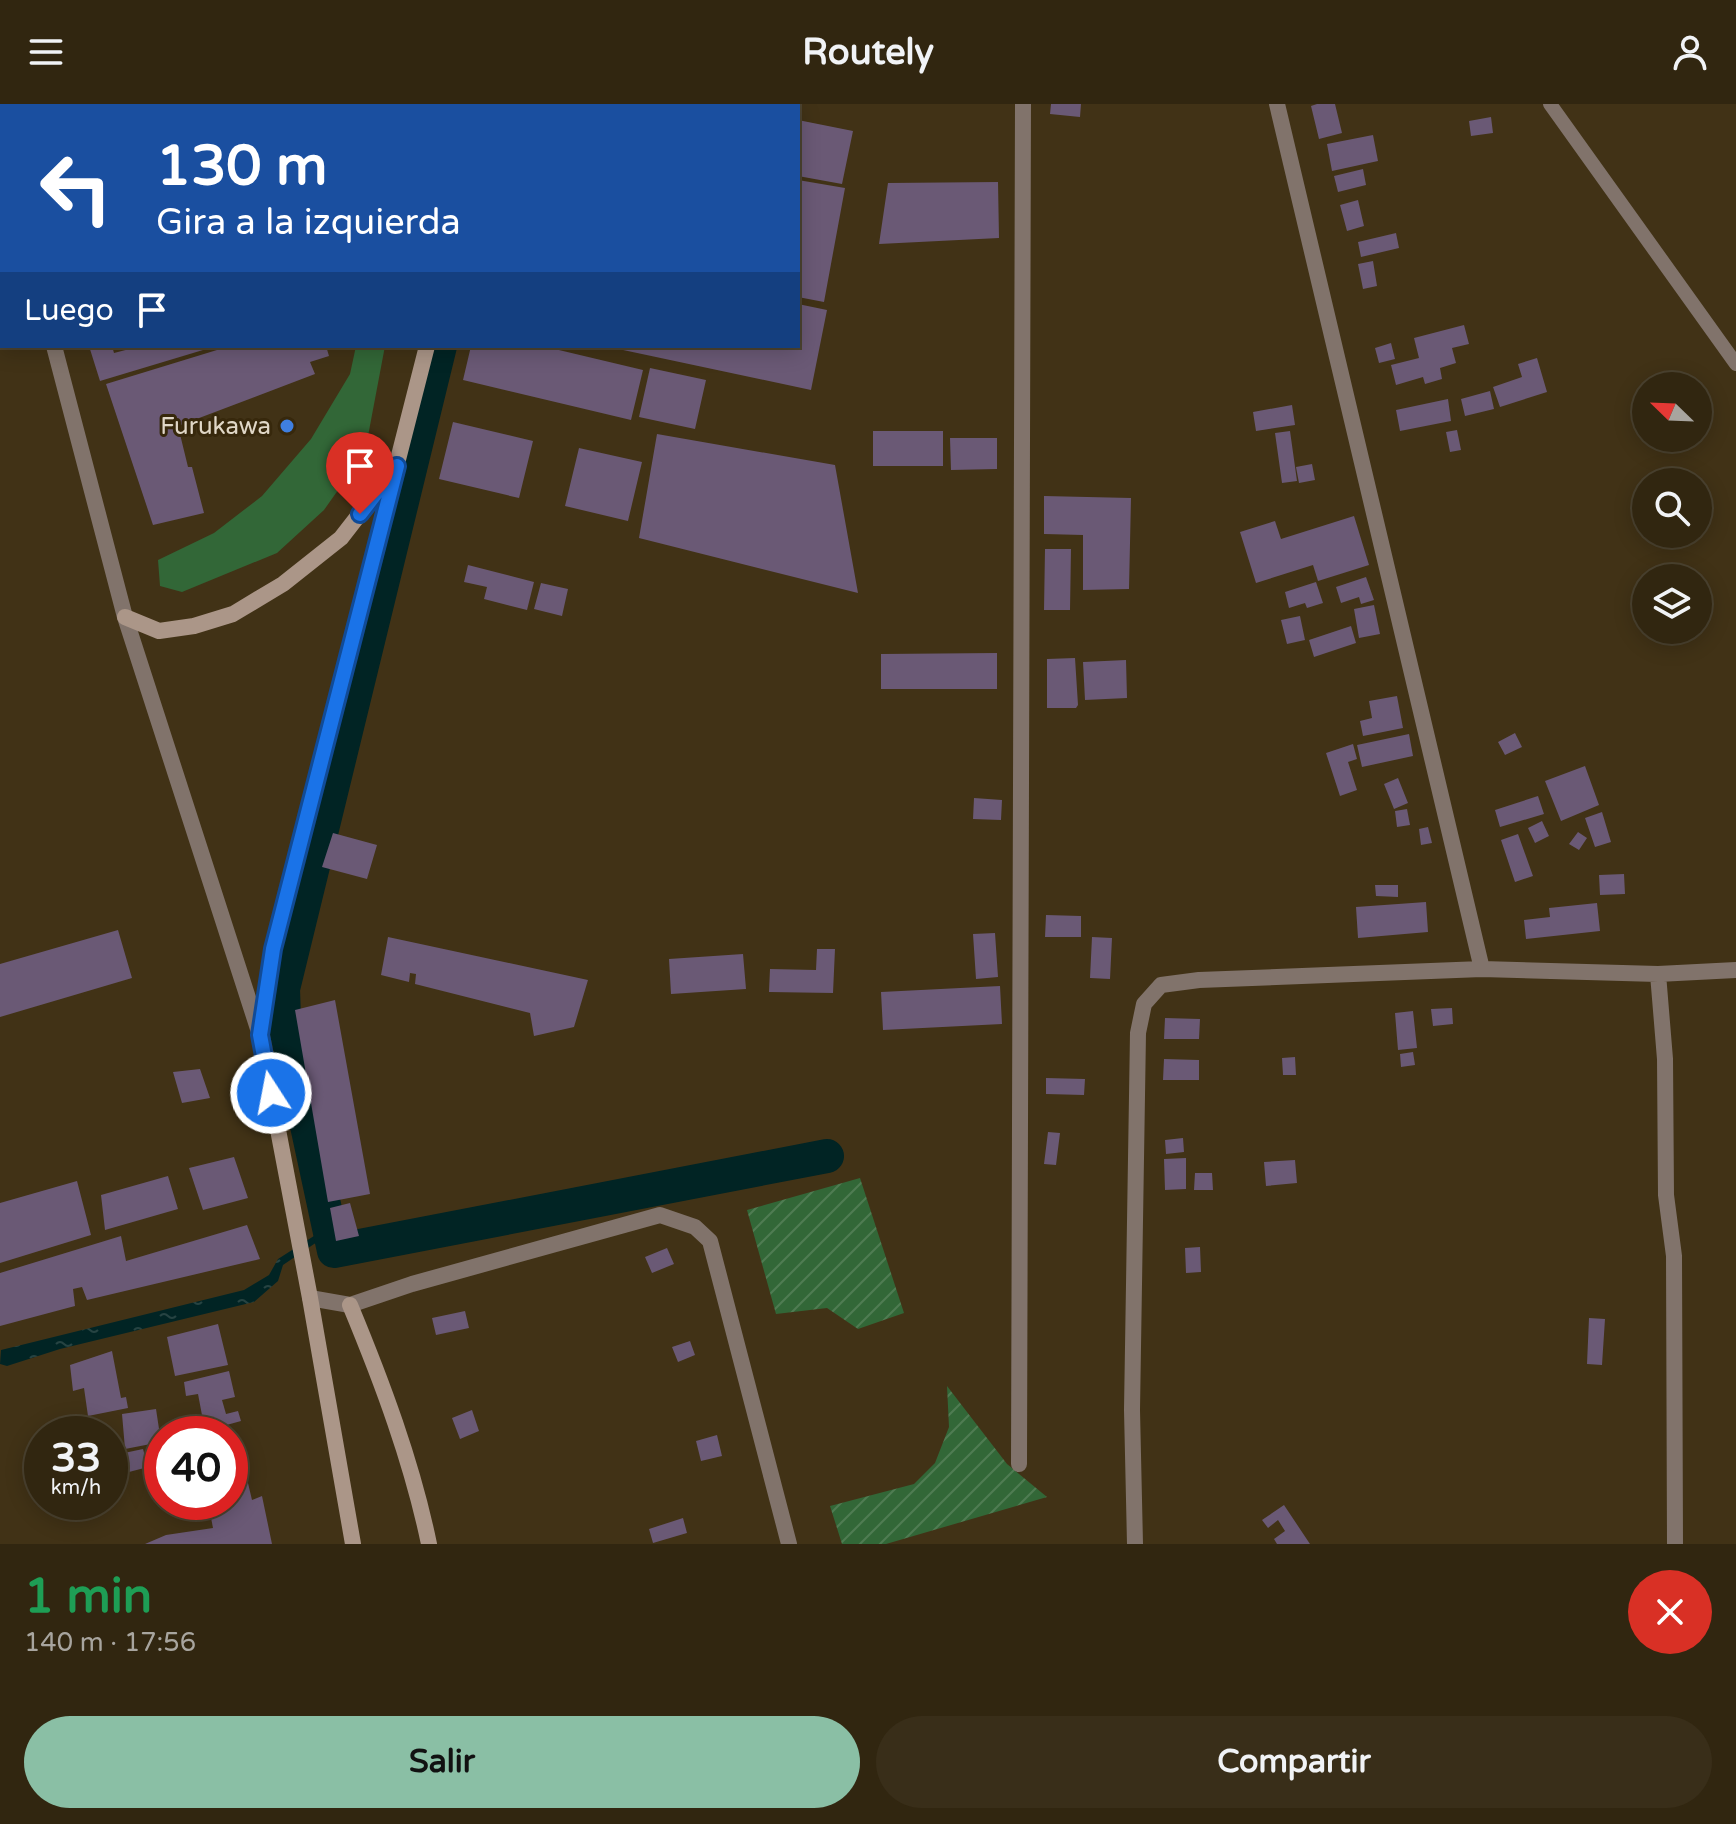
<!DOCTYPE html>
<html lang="es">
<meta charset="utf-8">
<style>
body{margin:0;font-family:"Varela Round",sans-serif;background:#392e19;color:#f1f3f6;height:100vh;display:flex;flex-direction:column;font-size:30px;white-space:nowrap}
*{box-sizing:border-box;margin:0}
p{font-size:26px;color:#a8a59f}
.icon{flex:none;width:44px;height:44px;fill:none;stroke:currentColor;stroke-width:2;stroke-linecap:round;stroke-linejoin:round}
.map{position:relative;height:1440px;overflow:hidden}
.side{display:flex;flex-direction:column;background:#312610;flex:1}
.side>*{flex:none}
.banner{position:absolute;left:0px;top:0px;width:800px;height:244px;box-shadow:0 4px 20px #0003,0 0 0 2px #4c4330;background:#1a4fa0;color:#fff;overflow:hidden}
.needle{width:52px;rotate:293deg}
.tools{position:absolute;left:1632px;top:268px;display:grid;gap:16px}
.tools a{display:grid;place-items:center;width:80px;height:80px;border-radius:50%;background:#312610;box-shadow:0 4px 20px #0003,0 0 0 2px #4c4330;font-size:40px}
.speed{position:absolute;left:24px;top:1312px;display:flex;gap:16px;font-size:40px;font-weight:700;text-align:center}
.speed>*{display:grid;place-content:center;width:104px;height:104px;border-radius:50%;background:#312610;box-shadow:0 4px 20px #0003,0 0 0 2px #4c4330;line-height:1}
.speed small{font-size:20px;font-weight:400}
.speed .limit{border:12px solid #d22;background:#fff;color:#111}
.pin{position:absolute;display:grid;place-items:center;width:68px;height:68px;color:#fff;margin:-82px -34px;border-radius:50% 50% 50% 0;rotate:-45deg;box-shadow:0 0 8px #0007}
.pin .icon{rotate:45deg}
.me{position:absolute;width:88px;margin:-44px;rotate:349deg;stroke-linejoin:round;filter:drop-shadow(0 0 6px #0008)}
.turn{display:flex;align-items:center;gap:28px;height:168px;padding:0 24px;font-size:36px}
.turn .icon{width:104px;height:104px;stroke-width:2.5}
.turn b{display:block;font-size:56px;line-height:68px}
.then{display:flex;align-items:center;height:76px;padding:0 24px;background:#0003;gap:16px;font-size:30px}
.round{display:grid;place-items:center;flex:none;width:84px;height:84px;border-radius:42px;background:#392e19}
.overview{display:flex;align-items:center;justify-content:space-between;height:136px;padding:0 24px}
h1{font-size:48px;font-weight:700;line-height:60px;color:#1e9e55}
.button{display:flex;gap:16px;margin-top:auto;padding:16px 24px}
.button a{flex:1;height:92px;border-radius:48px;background:#8abfa5;color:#111;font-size:32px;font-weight:700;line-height:92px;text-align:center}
.button a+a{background:#392e19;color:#f1f3f6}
header{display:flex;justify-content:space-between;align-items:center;height:104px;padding:0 24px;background:#312610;font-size:36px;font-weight:700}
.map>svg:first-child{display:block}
.park{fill:#326737}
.garden{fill:url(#garden-furrows)}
.water{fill:url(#water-ripples)}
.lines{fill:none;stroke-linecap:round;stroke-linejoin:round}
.canal{stroke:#012424;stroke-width:34}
.building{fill:#6a5975}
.lane{stroke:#81736b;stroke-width:14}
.street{stroke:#81736b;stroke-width:16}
.secondary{stroke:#ab9688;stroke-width:16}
.route-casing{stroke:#114b97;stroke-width:20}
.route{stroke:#1a73e8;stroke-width:14}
.shop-dot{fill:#3f7fe0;stroke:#37280c;stroke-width:3}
.labels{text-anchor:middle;stroke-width:6;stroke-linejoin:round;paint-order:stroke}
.poi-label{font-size:24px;fill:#e0d7c7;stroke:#37280c;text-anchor:end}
</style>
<header><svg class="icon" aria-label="menu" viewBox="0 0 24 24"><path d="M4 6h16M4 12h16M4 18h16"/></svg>Routely<svg class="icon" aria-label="person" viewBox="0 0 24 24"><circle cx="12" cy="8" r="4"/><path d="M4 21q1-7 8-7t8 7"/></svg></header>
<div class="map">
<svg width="1736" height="1440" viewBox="0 0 1736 1440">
<defs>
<pattern id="garden-furrows" width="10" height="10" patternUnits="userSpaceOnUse" patternTransform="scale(2)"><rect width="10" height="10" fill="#326737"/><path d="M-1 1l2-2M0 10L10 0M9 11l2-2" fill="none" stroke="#4f7c52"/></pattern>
<pattern id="water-ripples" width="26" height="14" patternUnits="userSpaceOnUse" patternTransform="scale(2)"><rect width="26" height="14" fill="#012424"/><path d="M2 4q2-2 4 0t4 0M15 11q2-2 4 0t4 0" fill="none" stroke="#264342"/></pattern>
</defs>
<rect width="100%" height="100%" fill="#413216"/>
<path class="park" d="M 356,242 L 385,242 L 365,348 L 324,406 L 277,449 L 182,488 L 160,482 L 158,456 L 214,429 L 262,392 L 311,335 L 350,270 Z"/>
<path class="garden" d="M 860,1074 L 904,1209 L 858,1225 L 827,1204 L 776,1210 L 747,1106 Z
M 947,1282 L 1007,1360 L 1047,1393 L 886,1440 L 842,1440 L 830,1402 L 914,1380 L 935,1359 L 949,1323 Z"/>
<path class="water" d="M 317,1130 L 320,1136 L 283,1161 L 278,1177 L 254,1198 L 60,1245 L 7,1262 L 0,1260 L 1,1246 L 244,1186 L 269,1171 L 278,1155 Z"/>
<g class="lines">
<path class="canal" d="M 500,2 L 500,0
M 440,242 L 283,885 L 284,915 L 334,1147 L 827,1052"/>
</g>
<path class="building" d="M 1051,0 L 1081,0 L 1080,13 L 1050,10 Z
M 1317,0 L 1335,0 L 1342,29 L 1319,35 L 1311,2 Z
M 1491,13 L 1493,29 L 1471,32 L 1469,17 Z
M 798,16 L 853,27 L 842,80 L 798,72 Z
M 1373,31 L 1378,57 L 1332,67 L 1327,40 Z
M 1363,65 L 1366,81 L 1338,88 L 1334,72 Z
M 798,76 L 845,84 L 824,198 L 798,193 Z
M 998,78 L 999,134 L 879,140 L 888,79 Z
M 1358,96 L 1364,122 L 1347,127 L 1340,101 Z
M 1396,129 L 1399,144 L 1361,153 L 1358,138 Z
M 1373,157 L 1377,182 L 1363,185 L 1358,160 Z
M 798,200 L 827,206 L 811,286 L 609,243 L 798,242 Z
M 1464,221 L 1469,240 L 1452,244 L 1456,259 L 1440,264 L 1442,275 L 1425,280 L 1423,273 L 1396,281 L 1391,261 L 1419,254 L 1414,234 Z
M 1391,239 L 1395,255 L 1379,259 L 1375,244 Z
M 89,242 L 112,242 L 114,249 L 141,242 L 213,243 L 100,277 Z
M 230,242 L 326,242 L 329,252 L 310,258 L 315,270 L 178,322 L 188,363 L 192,363 L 204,409 L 153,421 L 106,280 Z
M 471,242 L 542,242 L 643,266 L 631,316 L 463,276 Z
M 1537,254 L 1547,288 L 1500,303 L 1493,283 L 1522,273 L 1518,260 Z
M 650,264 L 706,276 L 695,325 L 639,313 Z
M 1490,287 L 1494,305 L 1465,312 L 1461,295 Z
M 1448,295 L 1451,317 L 1400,327 L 1396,306 Z
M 1292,301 L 1295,321 L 1256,327 L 1253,308 Z
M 453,318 L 533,337 L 519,394 L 439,375 Z
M 1457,326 L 1461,346 L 1450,348 L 1446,328 Z
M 873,327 L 943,327 L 943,362 L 873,362 Z
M 1290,327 L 1297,377 L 1282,379 L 1275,329 Z
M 657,330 L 835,361 L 858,489 L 639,434 Z
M 950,334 L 997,334 L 997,365 L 951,366 Z
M 579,344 L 642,358 L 628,417 L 565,402 Z
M 1312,360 L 1315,376 L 1299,379 L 1296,363 Z
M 1044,392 L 1131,394 L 1129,485 L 1083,486 L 1083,431 L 1044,430 Z
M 1354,412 L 1369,461 L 1318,477 L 1313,461 L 1256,479 L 1240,428 L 1275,417 L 1281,435 Z
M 1045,445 L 1071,445 L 1070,506 L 1044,506 Z
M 468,461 L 534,478 L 527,506 L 484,495 L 487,483 L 464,478 Z
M 1366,473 L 1374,496 L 1361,500 L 1359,493 L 1341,499 L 1336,483 Z
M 1316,478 L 1323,499 L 1307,504 L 1305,499 L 1289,504 L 1285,488 Z
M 541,479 L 568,485 L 562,512 L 534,505 Z
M 1374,501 L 1380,530 L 1359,534 L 1354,505 Z
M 1300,512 L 1305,536 L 1287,540 L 1281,516 Z
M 1351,522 L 1356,539 L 1314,553 L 1309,536 Z
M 997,549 L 997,585 L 881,585 L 881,550 Z
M 1075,554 L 1078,601 L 1076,604 L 1047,604 L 1047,555 Z
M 1126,556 L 1127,594 L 1085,596 L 1083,558 Z
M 1397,592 L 1403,624 L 1363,632 L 1360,617 L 1372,614 L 1369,597 Z
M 1515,629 L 1522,643 L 1505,651 L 1498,638 Z
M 1409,630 L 1413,652 L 1362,663 L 1357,641 Z
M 1353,640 L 1357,655 L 1348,658 L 1357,686 L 1340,692 L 1326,649 Z
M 1585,662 L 1599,701 L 1561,717 L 1545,677 Z
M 1398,674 L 1408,699 L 1394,705 L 1384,680 Z
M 1538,692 L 1544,710 L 1500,723 L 1495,706 Z
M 974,694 L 1002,696 L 1001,716 L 973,715 Z
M 1407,705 L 1410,721 L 1397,723 L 1395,707 Z
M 1602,708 L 1611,738 L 1595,743 L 1585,714 Z
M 1542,717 L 1549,732 L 1535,739 L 1528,724 Z
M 1428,723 L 1432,739 L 1421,741 L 1419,725 Z
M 1578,728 L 1587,734 L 1579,746 L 1569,740 Z
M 333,729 L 377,741 L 367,775 L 322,763 Z
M 1518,730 L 1533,772 L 1515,778 L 1501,736 Z
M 1624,770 L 1625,790 L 1600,791 L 1599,771 Z
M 1375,781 L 1398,781 L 1398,793 L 1376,792 Z
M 1426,798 L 1428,828 L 1358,834 L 1356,803 Z
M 1597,799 L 1600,827 L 1526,835 L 1524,816 L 1550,813 L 1549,804 Z
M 1046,811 L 1081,812 L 1081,833 L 1045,833 Z
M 118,826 L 132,874 L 0,913 L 0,860 Z
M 995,829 L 998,873 L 976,875 L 973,830 Z
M 388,833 L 588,876 L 574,923 L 534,932 L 530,909 L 415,880 L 416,870 L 410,869 L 409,878 L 381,871 Z
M 1092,833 L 1112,834 L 1110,875 L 1090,874 Z
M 817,845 L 835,845 L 833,889 L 769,888 L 770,865 L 816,866 Z
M 743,850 L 746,885 L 671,890 L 669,855 Z
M 1000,882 L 1002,920 L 883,926 L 881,888 Z
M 335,896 L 370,1090 L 328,1098 L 295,906 Z
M 1452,904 L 1453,920 L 1433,922 L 1431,905 Z
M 1413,907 L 1417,944 L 1398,946 L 1395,909 Z
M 1165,914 L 1200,915 L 1199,935 L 1164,935 Z
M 1413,948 L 1415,961 L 1401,963 L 1400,950 Z
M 1295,953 L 1296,971 L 1283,971 L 1282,954 Z
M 1164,955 L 1199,956 L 1199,976 L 1163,976 Z
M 200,965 L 210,994 L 182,999 L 173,968 Z
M 1046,974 L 1085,975 L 1084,991 L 1046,990 Z
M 1048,1028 L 1060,1029 L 1056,1061 L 1044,1060 Z
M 1183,1034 L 1184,1048 L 1166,1050 L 1165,1036 Z
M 234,1053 L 248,1094 L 203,1106 L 189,1064 Z
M 1186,1054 L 1186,1085 L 1165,1086 L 1164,1055 Z
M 1295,1056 L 1297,1079 L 1266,1082 L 1264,1058 Z
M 1195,1069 L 1212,1069 L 1213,1086 L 1194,1086 Z
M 168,1072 L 178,1105 L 105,1126 L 101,1091 Z
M 77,1077 L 91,1131 L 0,1159 L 0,1099 Z
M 350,1099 L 359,1132 L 336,1137 L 330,1104 Z
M 247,1121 L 260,1155 L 87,1196 L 82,1183 L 73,1185 L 75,1202 L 0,1222 L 0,1169 L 121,1132 L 126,1157 Z
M 1200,1143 L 1201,1168 L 1186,1169 L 1185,1144 Z
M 667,1144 L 674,1160 L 652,1169 L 645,1153 Z
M 465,1207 L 469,1224 L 436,1231 L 432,1214 Z
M 1589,1214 L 1605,1215 L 1602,1261 L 1587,1260 Z
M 218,1220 L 228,1261 L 175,1272 L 167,1233 Z
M 690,1237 L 695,1251 L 678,1258 L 672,1243 Z
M 112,1247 L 121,1294 L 126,1293 L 128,1304 L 88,1312 L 84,1284 L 73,1287 L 70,1261 Z
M 229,1267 L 235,1293 L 222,1296 L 226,1310 L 238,1307 L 241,1317 L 205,1327 L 198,1290 L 186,1292 L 184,1278 Z
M 156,1305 L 161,1338 L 125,1345 L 122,1310 Z
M 472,1306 L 479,1327 L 460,1335 L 452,1314 Z
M 717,1331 L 722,1352 L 701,1357 L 696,1337 Z
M 143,1345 L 148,1363 L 110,1373 L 110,1352 Z
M 243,1358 L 252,1396 L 262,1392 L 272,1440 L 145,1440 L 166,1431 L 213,1424 L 208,1398 L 230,1398 L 230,1364 Z
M 1284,1401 L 1310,1440 L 1277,1440 L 1274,1435 L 1285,1427 L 1278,1416 L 1268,1424 L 1262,1416 Z
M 683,1414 L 687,1429 L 653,1439 L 649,1425 Z"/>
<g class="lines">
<path class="lane" d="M 1550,0 L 1736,260"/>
<path class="street" d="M 1277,0 L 1482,865
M 0,38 L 2,45
M 54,242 L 125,513 L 260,931
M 1658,870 L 1665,955 L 1666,1091 L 1674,1152 L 1675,1440
M 310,1194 L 350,1201 L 412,1180 L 660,1111 L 695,1123 L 710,1137 L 789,1440
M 1019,1360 L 1023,0
M 1135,1440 L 1132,1306 L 1138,929 L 1144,900 L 1161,881 L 1199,876 L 1482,865 L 1658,870 L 1736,866"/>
<path class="secondary" d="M 485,2 L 486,0
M 125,513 L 159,527 L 194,522 L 233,510 L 283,480 L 341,434 L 393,367
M 350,1201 C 382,1278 412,1358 429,1440
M 353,1440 L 310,1194 L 260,931 L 273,845 L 427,242"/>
</g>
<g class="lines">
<g class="route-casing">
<path id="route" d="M 271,989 L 260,931 L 273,845 L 397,362 L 360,410"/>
</g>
<use href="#route" class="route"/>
</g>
<circle class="shop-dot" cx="287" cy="322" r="8"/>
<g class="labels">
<g class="poi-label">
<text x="271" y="330">Furukawa</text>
</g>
</g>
</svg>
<div class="tools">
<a><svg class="needle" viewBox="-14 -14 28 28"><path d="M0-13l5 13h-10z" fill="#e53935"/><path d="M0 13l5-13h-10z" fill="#a8a59f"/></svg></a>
<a><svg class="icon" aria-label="search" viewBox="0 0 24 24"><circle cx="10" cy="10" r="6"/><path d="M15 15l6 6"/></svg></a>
<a><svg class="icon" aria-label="layers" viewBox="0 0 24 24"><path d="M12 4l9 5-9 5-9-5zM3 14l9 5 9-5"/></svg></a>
</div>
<div class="speed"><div>33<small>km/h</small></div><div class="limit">40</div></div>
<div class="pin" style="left:360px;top:410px;background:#d93025"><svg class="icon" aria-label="arrive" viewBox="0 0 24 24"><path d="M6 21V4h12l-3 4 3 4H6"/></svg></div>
<svg class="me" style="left:271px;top:989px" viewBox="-20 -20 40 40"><circle r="17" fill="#1a73e8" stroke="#fff" stroke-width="3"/><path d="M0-11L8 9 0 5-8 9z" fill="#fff"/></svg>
<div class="banner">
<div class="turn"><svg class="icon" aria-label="left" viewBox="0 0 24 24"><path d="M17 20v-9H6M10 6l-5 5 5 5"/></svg><div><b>130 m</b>Gira a la izquierda</div></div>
<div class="then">Luego<svg class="icon" aria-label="arrive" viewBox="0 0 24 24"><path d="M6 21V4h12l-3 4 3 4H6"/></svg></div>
</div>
</div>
<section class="side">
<div class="overview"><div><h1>1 min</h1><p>140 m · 17:56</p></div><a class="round" style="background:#d93025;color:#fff"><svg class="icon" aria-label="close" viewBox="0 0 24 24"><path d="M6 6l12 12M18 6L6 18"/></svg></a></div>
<div class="button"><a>Salir</a><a>Compartir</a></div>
</section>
